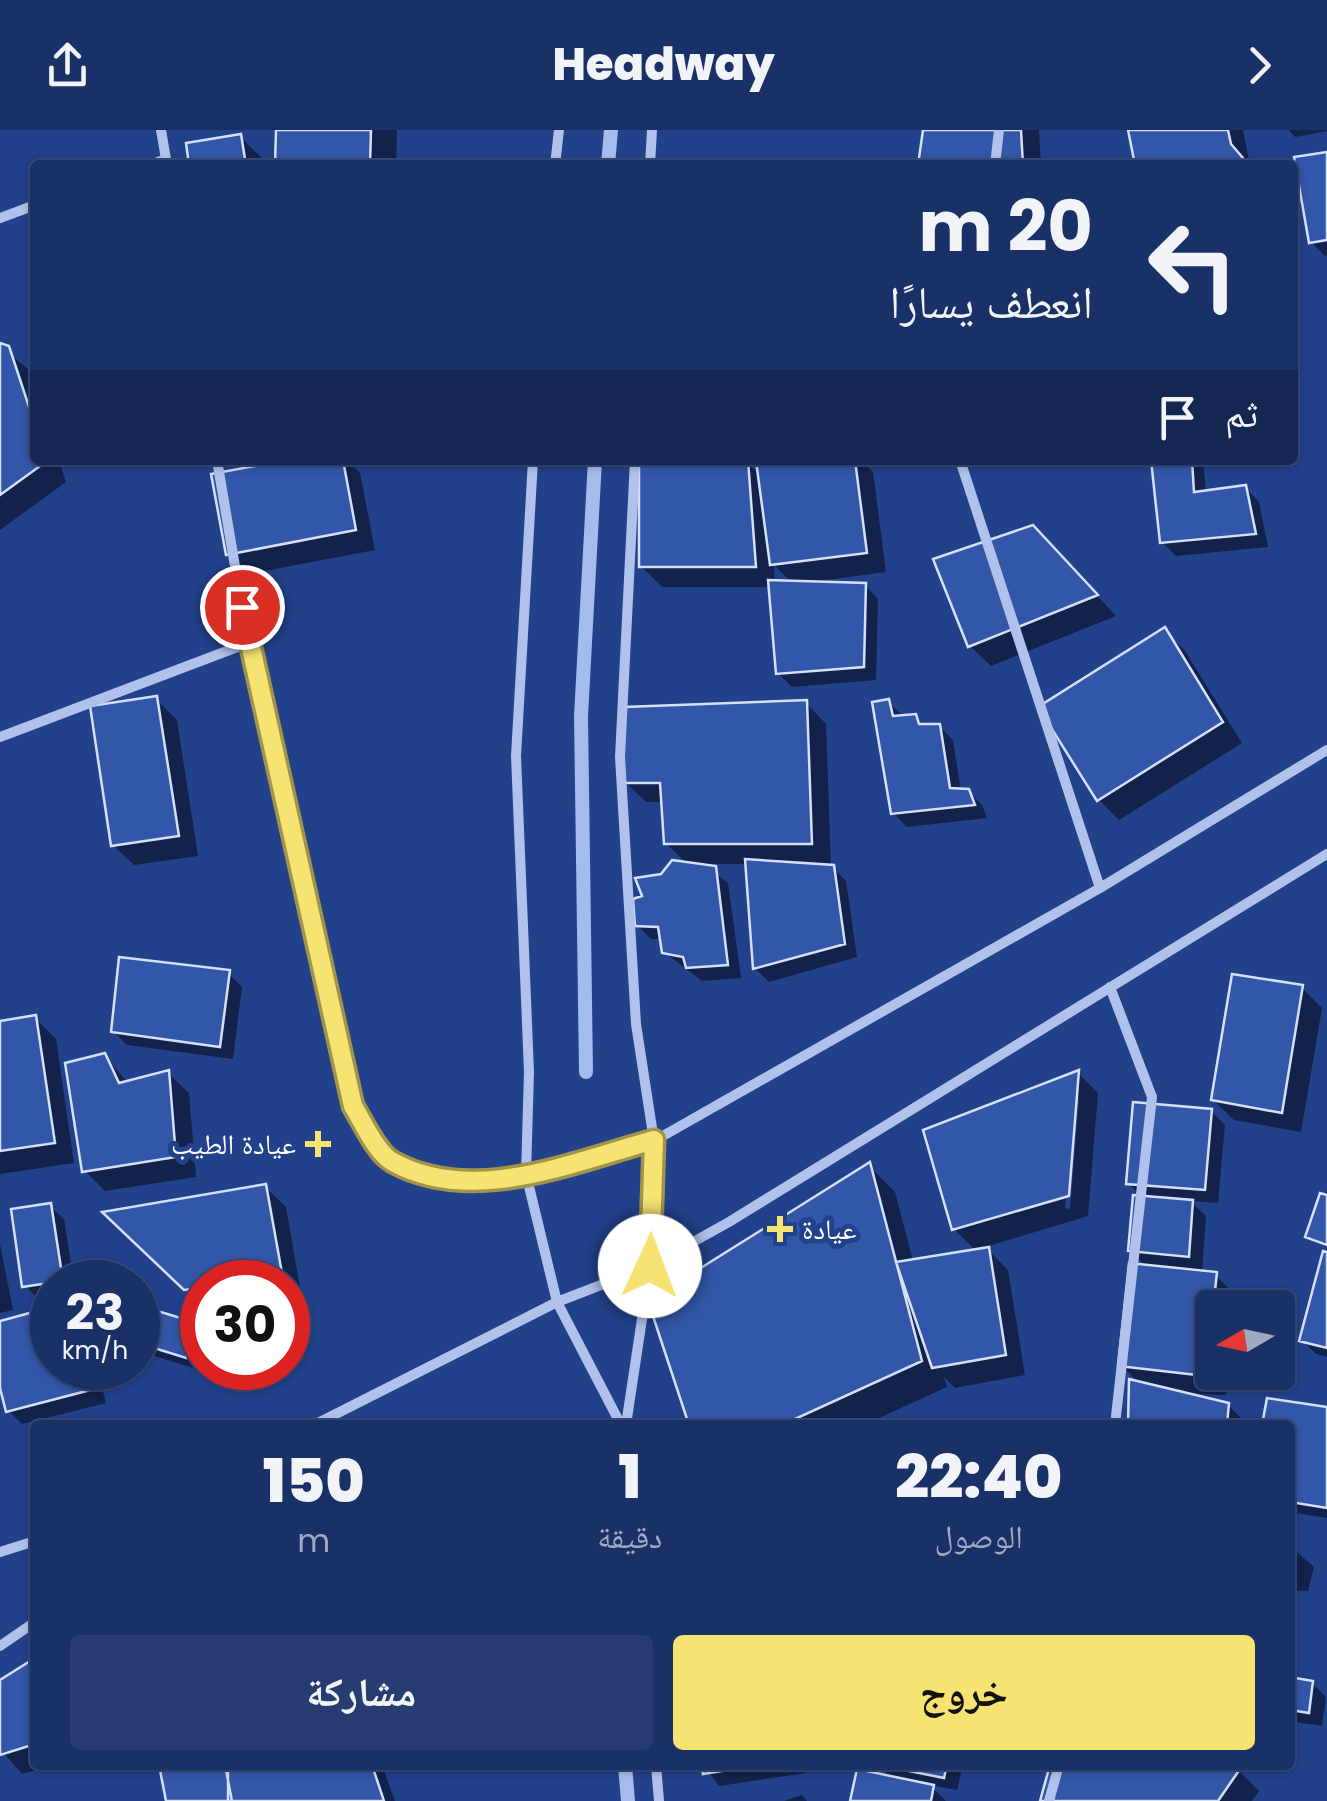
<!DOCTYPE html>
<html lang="ar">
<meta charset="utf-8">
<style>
body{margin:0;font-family:Poppins,"Noto Naskh Arabic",sans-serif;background:#273d71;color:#f1f3f6;direction:rtl;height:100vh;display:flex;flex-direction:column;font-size:38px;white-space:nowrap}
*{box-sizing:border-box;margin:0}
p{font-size:32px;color:#9fa9c0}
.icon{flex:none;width:55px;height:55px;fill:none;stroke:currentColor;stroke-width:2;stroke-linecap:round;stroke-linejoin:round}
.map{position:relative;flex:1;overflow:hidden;direction:ltr}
.details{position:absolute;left:30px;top:1290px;width:1265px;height:350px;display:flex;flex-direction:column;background:#1a3168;border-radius:10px;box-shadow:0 2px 8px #0004,0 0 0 2px #384c7c;direction:rtl}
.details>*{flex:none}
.banner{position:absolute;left:30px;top:30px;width:1268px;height:305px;border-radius:10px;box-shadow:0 2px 8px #0004,0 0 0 2px #384c7c;direction:rtl;background:#1a3168;color:#f1f3f6;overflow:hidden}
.needle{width:65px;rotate:261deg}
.fabs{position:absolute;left:1195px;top:1160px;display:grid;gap:20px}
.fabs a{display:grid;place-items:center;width:100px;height:100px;border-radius:10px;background:#1a3168;box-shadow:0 2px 8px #0004,0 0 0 2px #384c7c;font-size:50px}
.speed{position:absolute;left:30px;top:1130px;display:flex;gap:20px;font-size:50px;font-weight:700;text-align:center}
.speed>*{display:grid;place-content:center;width:130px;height:130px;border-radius:50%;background:#1a3168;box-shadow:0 2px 8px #0004,0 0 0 2px #384c7c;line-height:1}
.speed small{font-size:25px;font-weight:400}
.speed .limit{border:15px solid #d22;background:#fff;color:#111}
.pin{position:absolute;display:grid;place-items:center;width:85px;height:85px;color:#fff;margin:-42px;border:5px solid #fff;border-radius:50%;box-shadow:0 2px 10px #0007}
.me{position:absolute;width:110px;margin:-55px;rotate:2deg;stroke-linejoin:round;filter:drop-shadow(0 0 8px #0008)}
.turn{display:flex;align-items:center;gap:35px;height:210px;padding:0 40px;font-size:45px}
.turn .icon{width:130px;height:130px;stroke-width:2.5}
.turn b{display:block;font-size:70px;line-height:85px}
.then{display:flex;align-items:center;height:95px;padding:0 40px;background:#0003;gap:20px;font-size:38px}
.eta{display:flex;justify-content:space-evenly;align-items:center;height:170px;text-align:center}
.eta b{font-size:60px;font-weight:800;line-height:70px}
.cta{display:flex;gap:20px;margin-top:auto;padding:20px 40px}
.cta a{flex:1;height:115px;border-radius:10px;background:#f6e372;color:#111;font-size:40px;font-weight:800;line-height:115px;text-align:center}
.cta a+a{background:#273d71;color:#f1f3f6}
header{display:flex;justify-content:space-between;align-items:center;height:130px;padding:0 40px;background:#1a3168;font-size:45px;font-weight:800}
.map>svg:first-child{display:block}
.shadow{fill:#0007;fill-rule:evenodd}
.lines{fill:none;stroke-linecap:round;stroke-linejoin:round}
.stream{stroke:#a4bbec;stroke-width:14}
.building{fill:#3256a8;stroke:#d4dff8;stroke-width:2.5}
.minor{stroke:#b0c2eb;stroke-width:10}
.route-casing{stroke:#a0944a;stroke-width:25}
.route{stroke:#f6e372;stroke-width:18}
.poi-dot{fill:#f6e372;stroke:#22418b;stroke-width:4}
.labels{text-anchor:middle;stroke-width:10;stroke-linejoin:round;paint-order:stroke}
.poi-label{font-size:28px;fill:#fff;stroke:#22418b;text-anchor:end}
</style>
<header><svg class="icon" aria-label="forward" viewBox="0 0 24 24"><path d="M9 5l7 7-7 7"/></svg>Headway<svg class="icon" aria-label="share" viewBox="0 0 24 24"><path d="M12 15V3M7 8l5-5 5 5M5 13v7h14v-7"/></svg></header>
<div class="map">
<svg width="1327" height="1671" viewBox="0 0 1327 1671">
<rect width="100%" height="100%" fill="#22418b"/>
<path class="shadow" d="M 278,0 L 397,0 L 396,35 L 277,35 Z
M 925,0 L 1039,0 L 1041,35 L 920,35 Z
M 1131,0 L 1243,0 L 1250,35 L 1137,35 Z
M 1289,0 L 1327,0 L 1327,1 L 1295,7 Z
M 240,7 L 261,27 L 262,35 L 192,35 Z
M 1327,24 L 1327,125 L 1325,126 L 1311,112 Z
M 0,216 L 28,239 L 35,259 L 35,330 L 59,330 L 66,352 L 0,400 Z
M 301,330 L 347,330 L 360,343 L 375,420 L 249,444 L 228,424 Z
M 784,330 L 861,330 L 873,342 L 886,442 L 818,451 L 865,455 L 878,469 L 876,550 L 792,557 L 778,543 L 771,457 L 662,457 L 641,436 L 747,333 L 761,346 L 759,333 ZM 774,435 L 792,453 L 775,453 Z
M 1154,330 L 1203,330 L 1206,363 L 1246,358 L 1259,372 L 1268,417 L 1176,426 L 1162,412 Z
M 1053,418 L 1116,486 L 991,536 L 970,516 Z
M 1164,500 L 1185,521 L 1242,613 L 1119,690 L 1099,670 L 1041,578 Z
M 156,569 L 177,590 L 198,726 L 134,735 L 113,715 Z
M 888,572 L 902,585 L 915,587 L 925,597 L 939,596 L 953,610 L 961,661 L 968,661 L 982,675 L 987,688 L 907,697 L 893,683 Z
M 806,573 L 826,594 L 831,736 L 846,751 L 857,827 L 769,852 L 755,838 L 748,734 L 703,734 L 728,753 L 741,848 L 702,851 L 664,822 L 662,809 L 651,809 L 637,795 L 645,767 L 662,746 L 688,735 L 666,713 L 663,672 L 646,672 L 625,652 Z
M 228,843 L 242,857 L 233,929 L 127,915 L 113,901 Z
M 1302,858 L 1322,878 L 1301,1002 L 1234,990 L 1213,970 Z
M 35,888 L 56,909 L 74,1033 L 0,1044 L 0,893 Z
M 104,925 L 128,953 L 168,943 L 189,963 L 196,1047 L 105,1061 L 84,1040 Z
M 1078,943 L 1098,963 L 1088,1086 L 985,1117 L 1008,1140 L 1025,1245 L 955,1258 L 944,1247 L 947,1257 L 864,1295 L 692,1295 L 869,1036 L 895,1062 L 913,1131 L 976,1121 L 954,1099 ZM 1074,969 L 1079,969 L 1070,1079 L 1065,1078 Z
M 1211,981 L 1225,995 L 1218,1073 L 1190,1071 L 1206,1086 L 1202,1143 L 1215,1145 L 1236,1165 L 1235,1178 L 1212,1178 L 1212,1242 L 1228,1242 L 1226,1265 L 1175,1263 L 1228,1275 L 1248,1295 L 1130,1295 L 1141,1255 L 1121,1235 L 1147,1138 L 1130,1120 L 1143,1068 L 1128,1053 Z
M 265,1057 L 286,1077 L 302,1169 L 288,1170 L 288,1152 L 202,1152 L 202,1175 L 107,1084 Z
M 50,1076 L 64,1089 L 74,1152 L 52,1152 L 52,1167 L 38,1169 L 25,1155 Z
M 0,1114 L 13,1180 L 0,1183 Z
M 1327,1125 L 1327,1227 L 1316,1224 L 1302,1210 Z
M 138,1177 L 195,1195 L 202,1202 L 200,1240 L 138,1221 Z
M 52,1180 L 52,1238 L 97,1238 L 106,1273 L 22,1294 L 8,1280 L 0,1248 L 0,1193 Z
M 1327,1280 L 1327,1388 L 1290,1382 L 1290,1295 L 1265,1295 Z
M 1290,1416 L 1314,1437 L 1308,1461 L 1290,1460 Z
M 35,1531 L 35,1635 L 53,1635 L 22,1644 L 0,1619 L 0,1553 Z
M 1290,1550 L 1312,1553 L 1326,1567 L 1322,1596 L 1290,1591 Z
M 161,1635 L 382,1635 L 395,1671 L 169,1671 Z
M 704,1635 L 805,1635 L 806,1643 L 719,1656 Z
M 878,1635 L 963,1635 L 957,1660 L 930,1655 L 946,1671 L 853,1671 L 892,1649 Z
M 1053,1635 L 1212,1635 L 1239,1641 L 1259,1661 L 1252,1671 L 1043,1671 Z
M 802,1665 L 807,1671 L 784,1671 Z"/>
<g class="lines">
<path class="stream" d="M 608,35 L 611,0
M 586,942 L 581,586 L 595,330
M 625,1635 L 628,1671"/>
</g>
<path class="building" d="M 276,0 L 371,0 L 370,35 L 275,35 Z
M 923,0 L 1021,0 L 1023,35 L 918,35 Z
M 1128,0 L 1228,0 L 1231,14 L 1249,35 L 1135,35 Z
M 241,4 L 246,35 L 189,35 L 186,13 Z
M 1327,22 L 1327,110 L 1309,113 L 1294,27 Z
M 0,213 L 9,216 L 35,295 L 35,330 L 47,331 L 0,365 Z
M 288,330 L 343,330 L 356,400 L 226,425 L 211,344 Z
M 748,330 L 756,437 L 639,437 L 639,333 Z
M 855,330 L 867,423 L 770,435 L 756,331 Z
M 1151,330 L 1192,330 L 1194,362 L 1246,355 L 1256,404 L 1160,413 Z
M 1033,395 L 1098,465 L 968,517 L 933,429 Z
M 768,450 L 866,453 L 864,537 L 776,544 Z
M 1165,497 L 1223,592 L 1097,671 L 1038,577 Z
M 157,566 L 179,706 L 111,716 L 90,576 Z
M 889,569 L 893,586 L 916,584 L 919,594 L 940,594 L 950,658 L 969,659 L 975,675 L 891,684 L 872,572 Z
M 807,570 L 812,714 L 664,714 L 660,653 L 622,653 L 625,577 Z
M 745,729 L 834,735 L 845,814 L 753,839 Z
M 672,730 L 716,736 L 728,835 L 686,838 L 683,827 L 662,823 L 658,797 L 635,796 L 633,769 L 642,766 L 635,748 L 661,744 Z
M 119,827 L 230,840 L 220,917 L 111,902 Z
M 1232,844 L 1303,855 L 1282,983 L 1211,970 Z
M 36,885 L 55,1013 L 0,1021 L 0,891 Z
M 105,923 L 119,953 L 169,940 L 176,1027 L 82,1042 L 65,933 Z
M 1079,940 L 1069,1066 L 952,1100 L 923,1000 Z
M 1133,972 L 1212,979 L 1205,1060 L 1126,1054 Z
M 870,1032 L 922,1231 L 782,1295 L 689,1295 L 648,1171 Z
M 266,1054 L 283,1149 L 202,1152 L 202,1158 L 184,1160 L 102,1082 Z
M 1320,1063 L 1327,1065 L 1327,1115 L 1305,1107 Z
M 1133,1065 L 1193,1070 L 1189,1127 L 1128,1121 Z
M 51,1073 L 63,1151 L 22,1157 L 11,1079 Z
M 989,1117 L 1006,1225 L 932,1238 L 896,1132 Z
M 1323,1121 L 1327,1122 L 1327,1218 L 1299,1211 Z
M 1129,1133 L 1217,1142 L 1206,1246 L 1118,1236 Z
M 138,1175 L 197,1193 L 186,1228 L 138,1213 Z
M 52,1177 L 52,1238 L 89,1238 L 94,1259 L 6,1282 L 0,1258 L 0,1191 Z
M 1129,1249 L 1229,1273 L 1227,1295 L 1128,1295 Z
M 1267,1268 L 1327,1277 L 1327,1378 L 1290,1372 L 1290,1295 L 1262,1295 Z
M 35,1528 L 35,1614 L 0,1625 L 0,1550 Z
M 1290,1547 L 1313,1551 L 1309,1583 L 1290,1580 Z
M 159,1635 L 225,1635 L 232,1671 L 166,1671 Z
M 228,1635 L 372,1635 L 384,1671 L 228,1671 Z
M 702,1635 L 759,1635 L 703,1644 Z
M 879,1635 L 947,1635 L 944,1648 Z
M 1050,1635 L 1224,1635 L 1240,1639 L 1218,1671 L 1040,1671 Z
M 857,1639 L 934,1655 L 931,1671 L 850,1671 Z"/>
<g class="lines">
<path class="minor" d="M 161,0 L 167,35
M 150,35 L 166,29
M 555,35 L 559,0
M 650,35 L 652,0
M 995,35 L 999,0
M 0,88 L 35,75
M 217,330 L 248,513 L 353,976 L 390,1032 L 459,1053 L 526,1044 L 654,1011 L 1100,758 L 1327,620
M 533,330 L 516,626 L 529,942 L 526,1044 L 557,1172 L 621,1295
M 960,330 L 1100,758
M 0,607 L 248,513
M 1110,857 L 1152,967 L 1115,1295
M 314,1295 L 557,1172 L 650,1136 L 729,1092 L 1327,724
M 626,1295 L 650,1136 L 654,1011 L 636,894 L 620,627 L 635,330
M 0,1422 L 35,1411
M 0,1516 L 35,1492
M 656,1635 L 659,1671
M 1049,1671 L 1059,1635"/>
</g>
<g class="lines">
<g class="route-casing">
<path id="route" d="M 242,477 L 353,976 C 363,992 377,1024 393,1032 C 473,1076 573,1032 654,1010 L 650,1136"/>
</g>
<use href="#route" class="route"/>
</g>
<g class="poi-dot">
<path d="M313 999h10v10h10v10h-10v10h-10v-10h-10v-10h10z"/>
<path d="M775 1084h10v10h10v10h-10v10h-10v-10h-10v-10h10z"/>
</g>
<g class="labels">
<g class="poi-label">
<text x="296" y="1024">عيادة الطيب</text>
<text x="802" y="1109" text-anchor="start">عيادة</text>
</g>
</g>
</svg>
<div class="fabs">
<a><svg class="needle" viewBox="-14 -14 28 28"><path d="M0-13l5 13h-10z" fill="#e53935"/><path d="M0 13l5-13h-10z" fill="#9fa9c0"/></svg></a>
</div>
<div class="speed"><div>23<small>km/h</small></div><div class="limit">30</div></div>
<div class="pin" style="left:242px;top:477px;background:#d93025"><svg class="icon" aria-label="arrive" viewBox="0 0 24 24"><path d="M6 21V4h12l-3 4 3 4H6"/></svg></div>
<svg class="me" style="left:650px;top:1136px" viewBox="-20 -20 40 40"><circle r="19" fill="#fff"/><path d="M0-13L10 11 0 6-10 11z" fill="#f6e372"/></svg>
<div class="banner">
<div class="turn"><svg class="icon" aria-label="left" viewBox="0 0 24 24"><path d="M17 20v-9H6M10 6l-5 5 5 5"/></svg><div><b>20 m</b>انعطف يسارًا</div></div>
<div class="then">ثم<svg class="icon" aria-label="arrive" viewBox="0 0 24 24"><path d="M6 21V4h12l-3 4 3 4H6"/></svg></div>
</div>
<section class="details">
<div class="eta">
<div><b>22:40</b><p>الوصول</p></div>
<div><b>1</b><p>دقيقة</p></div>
<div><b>150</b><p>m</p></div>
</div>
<div class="cta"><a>خروج</a><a>مشاركة</a></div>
</section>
</div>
